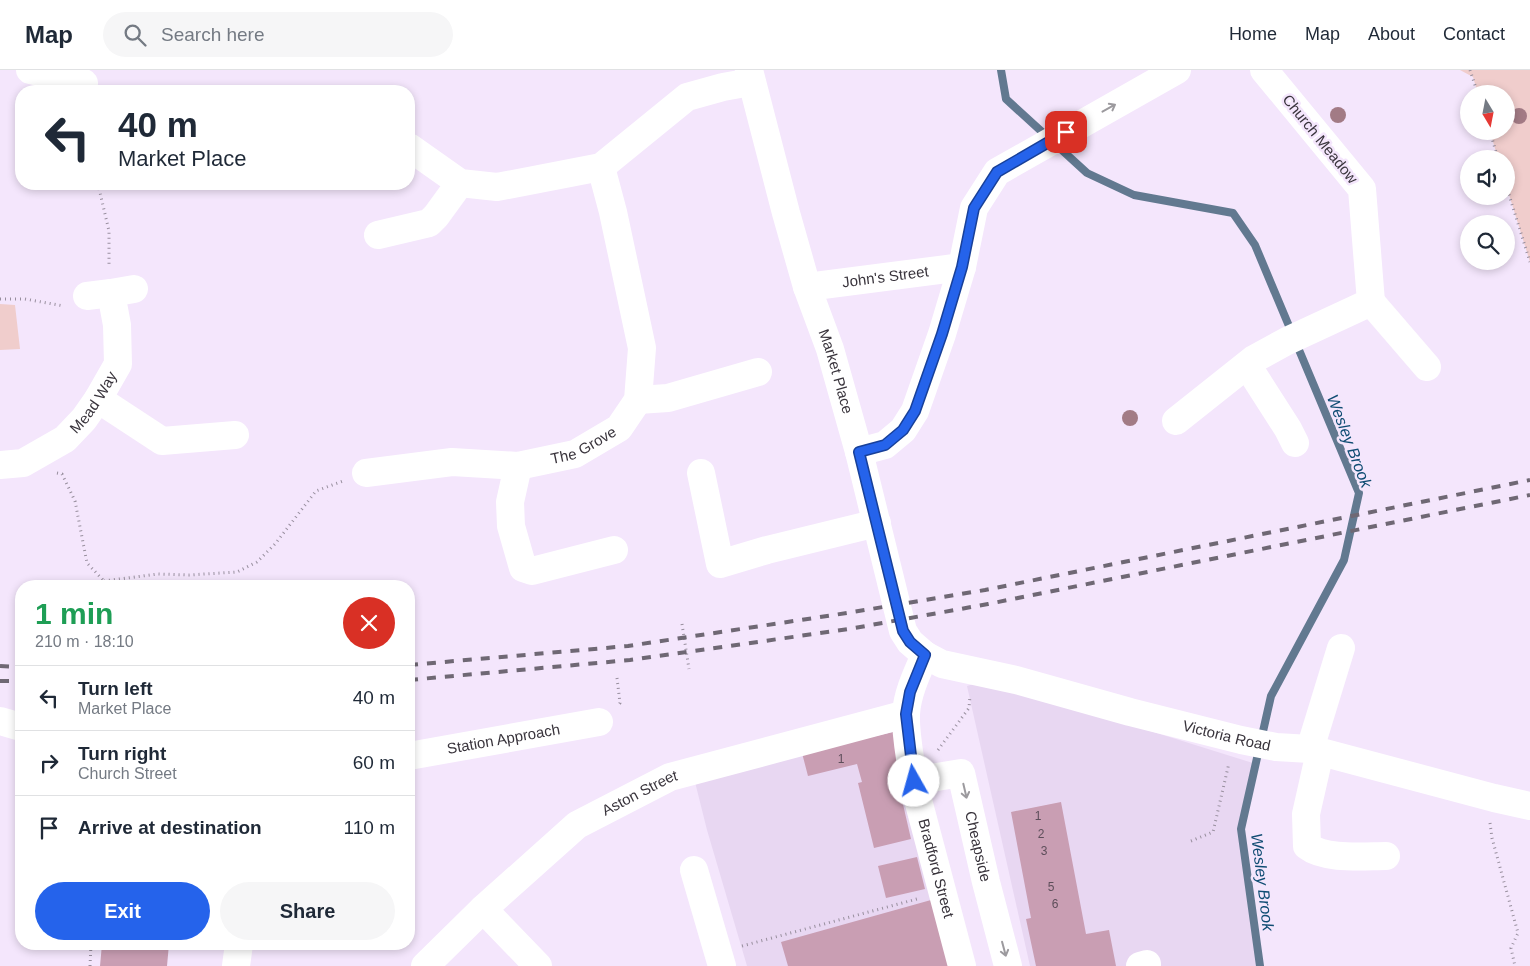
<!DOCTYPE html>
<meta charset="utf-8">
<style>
body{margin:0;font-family:Arial,sans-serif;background:#f6f6f7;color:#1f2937;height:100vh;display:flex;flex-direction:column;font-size:19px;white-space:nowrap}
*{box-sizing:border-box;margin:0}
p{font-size:16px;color:#747a83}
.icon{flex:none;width:28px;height:28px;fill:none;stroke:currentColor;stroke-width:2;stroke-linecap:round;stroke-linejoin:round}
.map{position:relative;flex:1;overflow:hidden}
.side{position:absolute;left:15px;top:510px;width:400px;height:370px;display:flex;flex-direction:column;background:#fff;border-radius:20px;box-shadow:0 2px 8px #0003}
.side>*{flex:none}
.top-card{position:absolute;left:15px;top:15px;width:400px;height:105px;border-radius:20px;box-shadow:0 2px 8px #0003;background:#fff;color:#1f2937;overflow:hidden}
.needle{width:32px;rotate:170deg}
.controls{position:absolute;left:1460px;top:15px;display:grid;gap:10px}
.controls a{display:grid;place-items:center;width:55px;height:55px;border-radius:50%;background:#fff;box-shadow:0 2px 8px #0003;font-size:25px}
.pin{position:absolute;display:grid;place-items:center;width:42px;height:42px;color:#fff;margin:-21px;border-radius:10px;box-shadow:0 2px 8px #0006}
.me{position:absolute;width:55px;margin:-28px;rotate:353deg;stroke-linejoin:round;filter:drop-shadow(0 0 4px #0008)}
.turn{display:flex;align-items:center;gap:18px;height:105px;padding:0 20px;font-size:22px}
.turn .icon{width:65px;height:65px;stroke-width:2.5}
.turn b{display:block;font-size:35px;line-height:42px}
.round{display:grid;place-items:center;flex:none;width:52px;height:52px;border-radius:26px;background:#f6f6f7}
.summary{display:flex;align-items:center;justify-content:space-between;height:85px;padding:0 20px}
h1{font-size:30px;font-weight:600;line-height:38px;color:#1e9e55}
.button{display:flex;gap:10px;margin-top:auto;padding:10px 20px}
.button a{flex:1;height:58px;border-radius:30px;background:#2563eb;color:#fff;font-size:20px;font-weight:600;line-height:58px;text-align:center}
.button a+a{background:#f6f6f7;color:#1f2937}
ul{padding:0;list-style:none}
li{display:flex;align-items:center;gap:15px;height:65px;padding:0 20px;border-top:1px solid #e0e1e3}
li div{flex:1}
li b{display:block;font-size:19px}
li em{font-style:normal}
header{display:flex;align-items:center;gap:30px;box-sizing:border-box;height:70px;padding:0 25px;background:#fff;border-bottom:1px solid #e0e1e3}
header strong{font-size:24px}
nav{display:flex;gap:28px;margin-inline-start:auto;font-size:18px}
.search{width:350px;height:45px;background:#f6f6f7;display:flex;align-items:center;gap:12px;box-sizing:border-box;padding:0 18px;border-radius:28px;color:#747a83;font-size:19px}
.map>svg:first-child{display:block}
.built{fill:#e8d7f2}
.green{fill:#f0cdcc}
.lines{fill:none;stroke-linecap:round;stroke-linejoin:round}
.stream{stroke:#627990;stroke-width:8}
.building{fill:#c99eb3}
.path{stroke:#988f9e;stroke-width:3;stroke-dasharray:1 4;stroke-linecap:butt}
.minor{stroke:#fff;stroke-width:28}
.major{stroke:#fff;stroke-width:28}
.rail{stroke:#6f6874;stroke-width:4;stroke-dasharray:9 9;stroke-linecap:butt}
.tree{fill:#a27b85}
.oneway{stroke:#9c9a9e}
.route-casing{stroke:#184099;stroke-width:12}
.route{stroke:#2563eb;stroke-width:9}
.labels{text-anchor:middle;stroke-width:5;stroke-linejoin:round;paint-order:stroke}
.number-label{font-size:12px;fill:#5d4e5a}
.street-label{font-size:15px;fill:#39343c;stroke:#f4e6fc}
.water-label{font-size:16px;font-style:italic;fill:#0f4c73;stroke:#f4e6fc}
</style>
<header>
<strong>Map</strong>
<div class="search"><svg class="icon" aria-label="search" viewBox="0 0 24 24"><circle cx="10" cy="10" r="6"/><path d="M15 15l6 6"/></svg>Search here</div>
<nav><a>Home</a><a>Map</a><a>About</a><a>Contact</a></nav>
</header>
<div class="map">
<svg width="1530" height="896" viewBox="0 0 1530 896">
<rect width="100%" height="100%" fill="#f4e6fc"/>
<path class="built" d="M 987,610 L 1256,694 L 1241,759 L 1260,896 L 1030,896 L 967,616 Z
M 892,656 L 952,896 L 747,896 L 707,760 L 695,712 Z"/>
<path class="green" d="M 1460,0 L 1530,0 L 1530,192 L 1506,115 L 1506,89 L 1498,89 L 1490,61 L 1506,61 L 1506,24 L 1478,24 L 1473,7 Z
M 0,234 L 15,235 L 20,279 L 0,280 Z"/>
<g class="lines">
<path class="stream" d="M 1001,0 L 1006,29 L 1087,103 L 1134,125 L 1233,143 L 1255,175 L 1359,423 L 1344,490 L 1271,626 L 1241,759 L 1260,896"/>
</g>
<path class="building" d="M 893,662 L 903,702 L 896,704 L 911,769 L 874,778 L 858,713 L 862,712 L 857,694 L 808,706 L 802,683 Z
M 1061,732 L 1086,864 L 1109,860 L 1116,896 L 1036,896 L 1026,849 L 1031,848 L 1011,742 Z
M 917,787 L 925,819 L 886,828 L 878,796 Z
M 931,830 L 949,896 L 788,896 L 781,872 Z
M 102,874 L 169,874 L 167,896 L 100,896 Z"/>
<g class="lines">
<path class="path" d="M 1470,0 L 1478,24
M 1490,61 L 1498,89
M 98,114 L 109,161 L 109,197
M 1506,115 L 1530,192
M 0,229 L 25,229 L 64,236
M 57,403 L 62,404 L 75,431 L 87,493 L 104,511 L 104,516
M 104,511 L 158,504 L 189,505 L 237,502 L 257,492 L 275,474 L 316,421 L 343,411
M 682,554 L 689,599
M 617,608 L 620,633 L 618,635
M 938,680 L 969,638 L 970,626
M 1490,753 L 1492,768 L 1518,863 L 1511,878 L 1515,896
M 1191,771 L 1213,762 L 1229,693
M 742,876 L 917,829
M 90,896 L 91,874"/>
<g class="minor">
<path d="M 30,0 L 84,13"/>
<path d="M 409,77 L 460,113 L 497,117 L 601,97 L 687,27 L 723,17 L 751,12"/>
<path d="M 378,165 L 429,153 L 436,146 L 460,113"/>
<path id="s1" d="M 807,217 L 962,197"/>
<path d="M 87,226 L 111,223"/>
<path d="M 1371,232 L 1427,297"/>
<path d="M 1247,295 L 1288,359 L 1295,373"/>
<path d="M 98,329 L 162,371 L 235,365"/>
<path d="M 638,330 L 668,328 L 758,302"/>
<path d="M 1176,351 L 1254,289 L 1287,271 L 1371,232 L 1362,119 L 1264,0"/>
<path d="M 859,382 L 885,375 L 903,360 L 915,341 L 942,264 L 962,197 L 974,138 L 997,102 L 1177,0"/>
<path id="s2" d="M 0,395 L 23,393 L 65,369 L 84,349 L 98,329 L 118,294 L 117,255 L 111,223 L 134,219"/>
<path d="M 518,396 L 510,432 L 511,456 L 523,498 L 532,501 L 614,480"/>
<path id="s3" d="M 366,403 L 452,392 L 518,396 L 575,384 L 619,358 L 638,330 L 642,278 L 613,142 L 601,97"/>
<path d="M 701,403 L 720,494 L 767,480 L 877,453"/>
<path id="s4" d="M 925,585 C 917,603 907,624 906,644 C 905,664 911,690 913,711 L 962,896"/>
<path d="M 0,651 L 21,657"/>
<path d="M 1310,679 L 1341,578"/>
<path d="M 1322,683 L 1320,682 L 1306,744 L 1307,776 C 1325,790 1364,786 1386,786"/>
<path id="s5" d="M 409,686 L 599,652"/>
<path id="s6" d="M 913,711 L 961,703 L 986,812 L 1008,896"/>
<path d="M 694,800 L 722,896"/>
<path d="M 483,839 L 538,896"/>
<path d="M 236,896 L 239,874"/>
<path id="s7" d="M 425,896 L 483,839 L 577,755 L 670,707 L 906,644"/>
<path d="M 1140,896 L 1147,894"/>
</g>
<path class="major" id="s8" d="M 749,0 L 786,143 L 807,217 L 830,279 L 859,382 L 903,561 L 910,572 L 925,585 L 942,594 L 1016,610 L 1130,642 L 1241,670 L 1276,677 L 1310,679 L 1494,728 L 1530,736"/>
<path class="rail" d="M 409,595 L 628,576 L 847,543 L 985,520 L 1530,410
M 0,596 L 21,597
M 409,610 L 630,590 L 849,559 L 988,534 L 1530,425
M 0,611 L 21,611"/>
</g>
<g class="tree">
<circle cx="1338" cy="45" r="8"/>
<circle cx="1519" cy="46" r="8"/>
<circle cx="1130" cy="348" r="8"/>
</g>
<defs><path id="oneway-shaft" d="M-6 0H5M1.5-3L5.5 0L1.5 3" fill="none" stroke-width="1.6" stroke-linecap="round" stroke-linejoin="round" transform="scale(1.25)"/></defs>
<g class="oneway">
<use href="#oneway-shaft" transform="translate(1109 38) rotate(-29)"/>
<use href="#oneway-shaft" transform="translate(965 721) rotate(77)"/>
<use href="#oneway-shaft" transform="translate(1004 879) rotate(75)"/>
</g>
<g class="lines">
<g class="route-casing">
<path id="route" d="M 914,711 L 906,644 L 910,622 L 925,585 L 910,572 L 903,561 L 859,382 L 885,375 L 903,360 L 915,341 L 942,264 L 962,197 L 974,138 L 997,102 L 1066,62"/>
</g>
<use href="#route" class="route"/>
</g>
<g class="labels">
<g class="number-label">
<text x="841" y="693">1</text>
<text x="1038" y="750">1</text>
<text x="1041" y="768">2</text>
<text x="1044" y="785">3</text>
<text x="1051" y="821">5</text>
<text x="1055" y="838">6</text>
</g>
<g class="street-label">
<text transform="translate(1320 69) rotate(51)" y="5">Church Meadow</text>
<text dy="5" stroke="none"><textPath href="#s1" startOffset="79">John's Street</textPath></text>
<text dy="5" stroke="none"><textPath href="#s8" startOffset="314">Market Place</textPath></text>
<text dy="5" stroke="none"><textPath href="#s2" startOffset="118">Mead Way</textPath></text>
<text dy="5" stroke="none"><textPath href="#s3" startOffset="222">The Grove</textPath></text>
<text dy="5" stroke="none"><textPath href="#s8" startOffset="928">Victoria Road</textPath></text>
<text dy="5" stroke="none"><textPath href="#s5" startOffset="96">Station Approach</textPath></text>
<text dy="5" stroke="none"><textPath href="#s7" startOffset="278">Aston Street</textPath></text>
<text dy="5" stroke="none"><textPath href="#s6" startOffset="124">Cheapside</textPath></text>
<text dy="5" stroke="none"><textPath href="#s4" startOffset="220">Bradford Street</textPath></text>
</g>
<g class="water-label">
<text transform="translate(1350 371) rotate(69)" y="6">Wesley Brook</text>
<text transform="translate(1263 812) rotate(83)" y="6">Wesley Brook</text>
</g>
</g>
</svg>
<div class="controls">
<a><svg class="needle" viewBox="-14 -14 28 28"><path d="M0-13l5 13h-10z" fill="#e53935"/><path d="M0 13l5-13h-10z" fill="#747a83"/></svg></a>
<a><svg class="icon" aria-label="sound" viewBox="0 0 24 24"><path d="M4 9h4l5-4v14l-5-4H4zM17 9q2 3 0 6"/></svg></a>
<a><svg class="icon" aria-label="search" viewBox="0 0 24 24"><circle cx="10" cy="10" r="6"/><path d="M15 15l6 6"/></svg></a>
</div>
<div class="pin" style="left:1066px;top:62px;background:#d93025"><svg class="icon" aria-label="arrive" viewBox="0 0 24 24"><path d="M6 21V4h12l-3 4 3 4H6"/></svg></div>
<svg class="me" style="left:914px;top:711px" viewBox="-20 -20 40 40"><circle r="19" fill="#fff"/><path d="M0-13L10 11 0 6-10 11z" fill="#2563eb"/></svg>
<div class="top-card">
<div class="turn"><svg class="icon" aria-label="left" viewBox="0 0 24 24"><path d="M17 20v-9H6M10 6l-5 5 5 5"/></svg><div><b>40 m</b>Market Place</div></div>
</div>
<section class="side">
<div class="summary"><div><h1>1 min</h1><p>210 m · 18:10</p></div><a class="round" style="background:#d93025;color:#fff"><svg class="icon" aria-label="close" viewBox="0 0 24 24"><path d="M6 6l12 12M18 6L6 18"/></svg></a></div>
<ul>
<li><svg class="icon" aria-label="left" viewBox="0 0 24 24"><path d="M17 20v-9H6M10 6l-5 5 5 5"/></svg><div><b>Turn left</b><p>Market Place</p></div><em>40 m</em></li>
<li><svg class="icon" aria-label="right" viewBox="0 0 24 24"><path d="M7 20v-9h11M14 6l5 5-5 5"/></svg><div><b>Turn right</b><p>Church Street</p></div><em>60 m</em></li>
<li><svg class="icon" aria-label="arrive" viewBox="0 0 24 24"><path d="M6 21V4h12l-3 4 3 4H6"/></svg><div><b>Arrive at destination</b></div><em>110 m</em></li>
</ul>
<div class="button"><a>Exit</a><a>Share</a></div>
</section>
</div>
